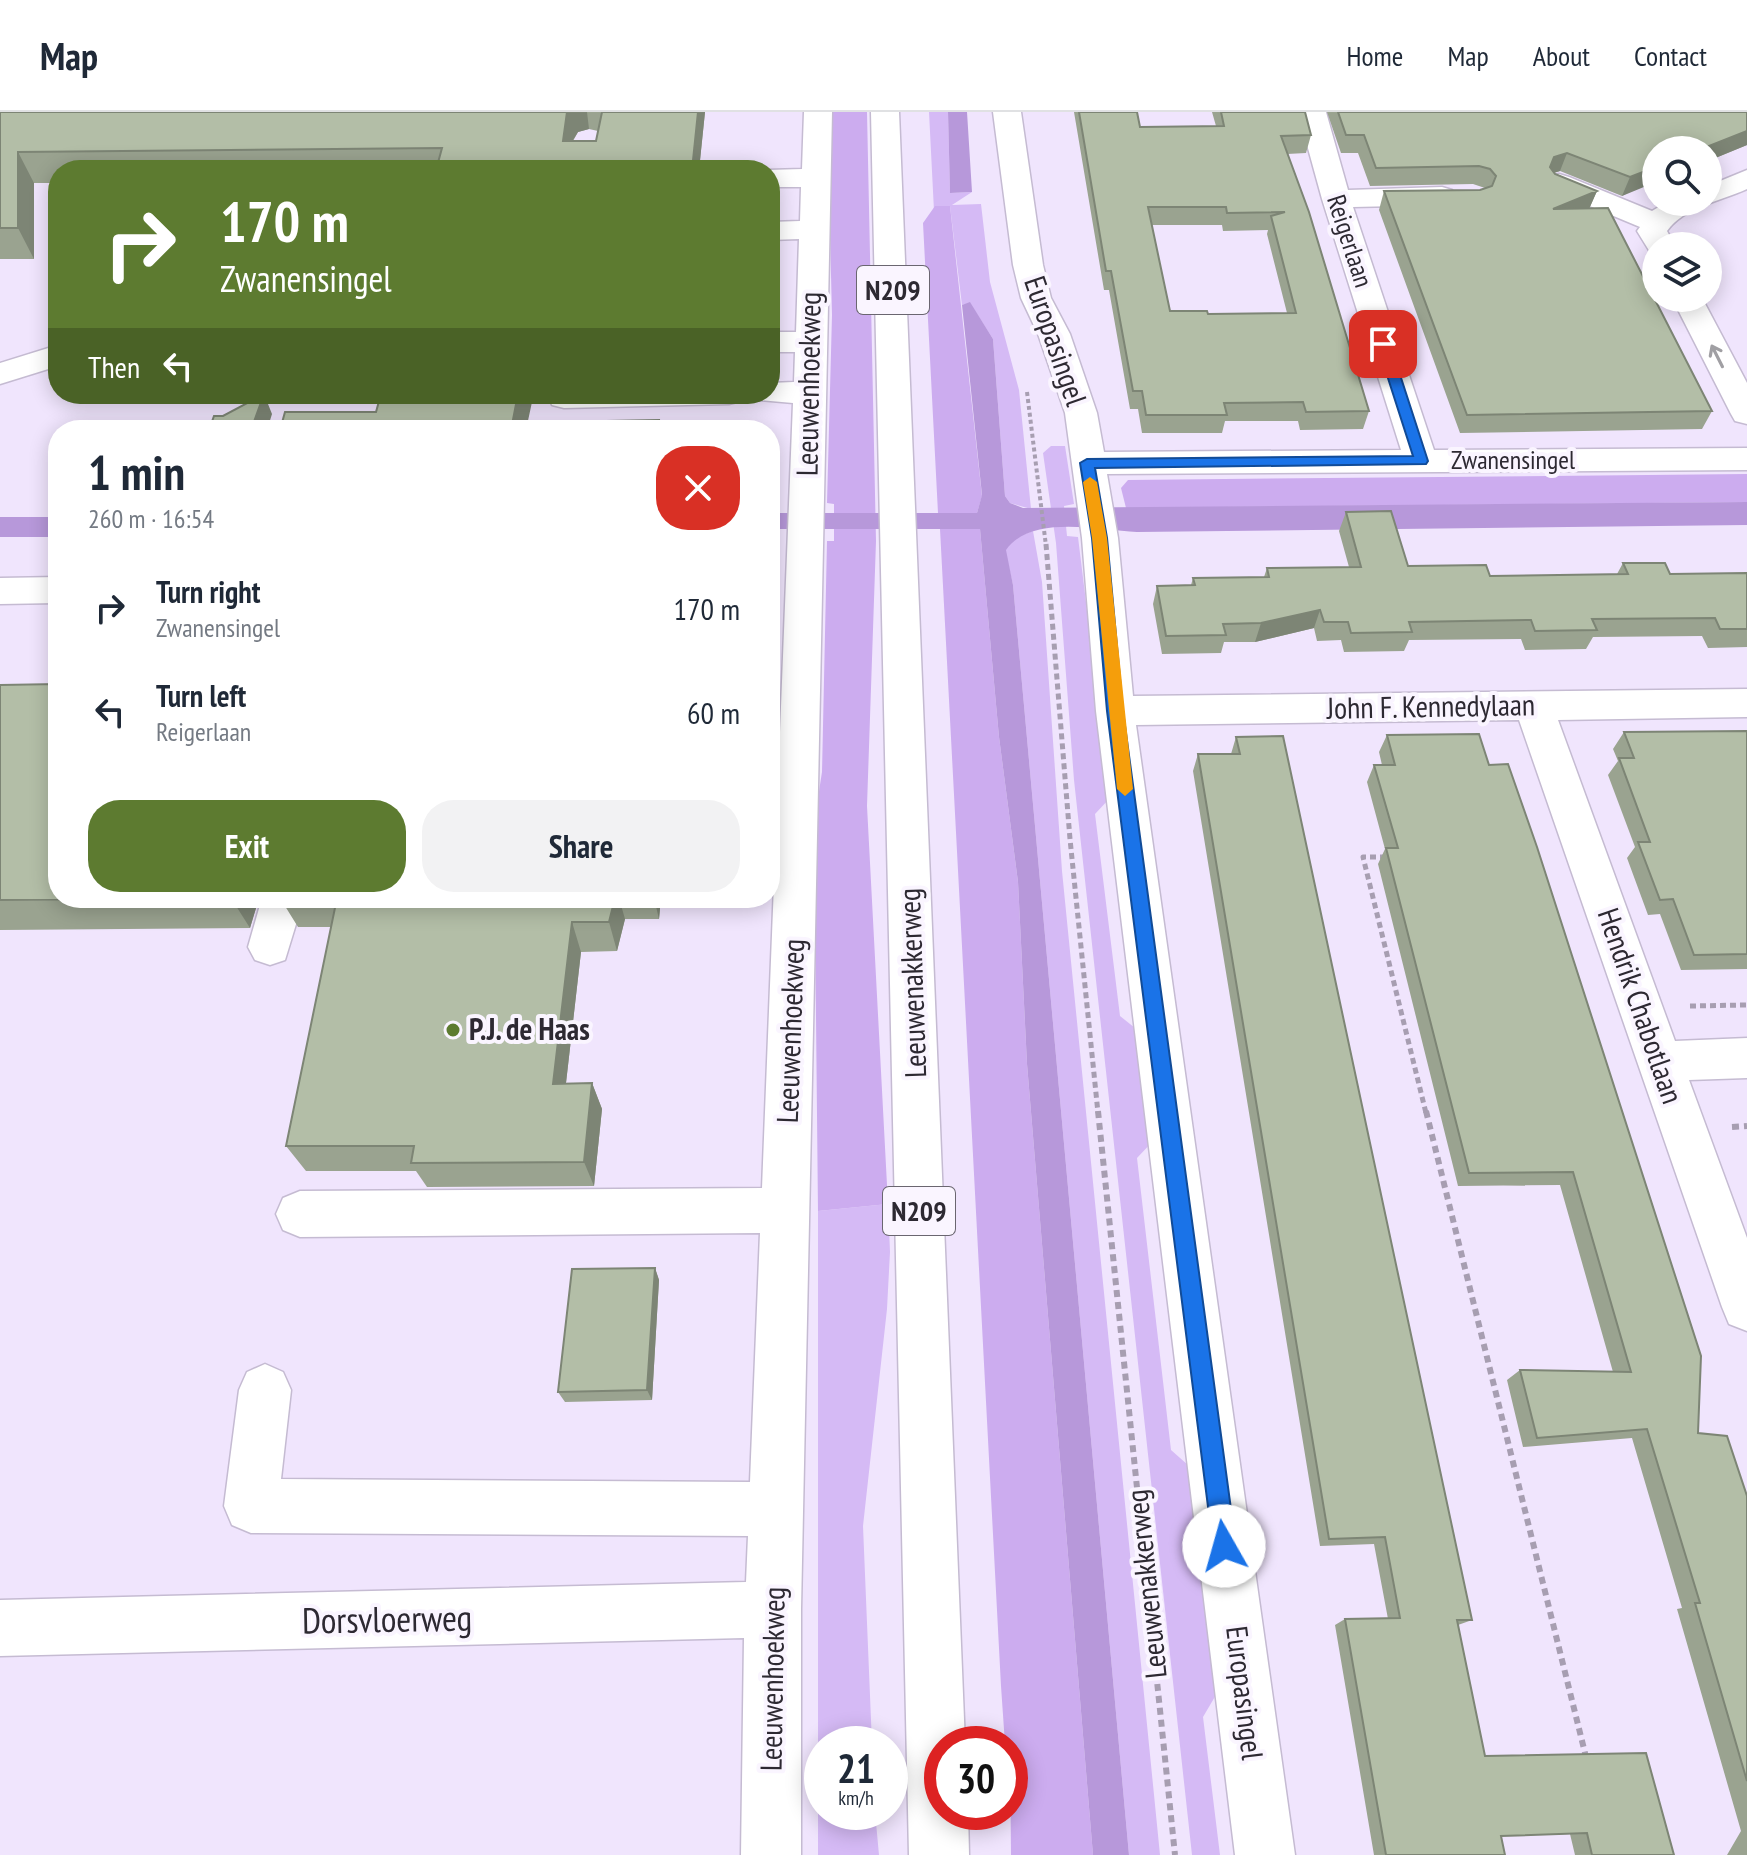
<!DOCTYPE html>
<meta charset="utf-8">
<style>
body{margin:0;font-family:"PT Sans Narrow",sans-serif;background:#f2f2f3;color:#1f2937;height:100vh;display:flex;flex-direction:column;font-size:30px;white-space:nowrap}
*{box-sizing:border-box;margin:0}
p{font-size:26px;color:#747a83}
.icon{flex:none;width:44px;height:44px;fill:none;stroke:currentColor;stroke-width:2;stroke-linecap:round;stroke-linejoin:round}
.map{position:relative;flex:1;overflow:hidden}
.drawer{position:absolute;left:48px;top:308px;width:732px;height:488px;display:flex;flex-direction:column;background:#fff;border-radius:32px;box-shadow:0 4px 20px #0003}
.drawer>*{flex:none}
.top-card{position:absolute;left:48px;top:48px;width:732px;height:244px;border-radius:32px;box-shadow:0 4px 20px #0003;background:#5d7b30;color:#fff;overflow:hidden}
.tools{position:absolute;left:1642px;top:24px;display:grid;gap:16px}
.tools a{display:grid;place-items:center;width:80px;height:80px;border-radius:50%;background:#fff;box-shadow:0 4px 20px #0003;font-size:40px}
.speed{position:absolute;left:804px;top:1614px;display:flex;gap:16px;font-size:40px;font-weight:700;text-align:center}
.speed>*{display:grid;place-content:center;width:104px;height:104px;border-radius:50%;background:#fff;box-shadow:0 4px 20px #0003;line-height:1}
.speed small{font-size:20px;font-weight:400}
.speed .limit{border:12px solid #d22;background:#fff;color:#111}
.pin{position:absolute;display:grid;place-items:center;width:68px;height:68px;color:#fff;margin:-34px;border-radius:16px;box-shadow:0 4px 12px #0006}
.me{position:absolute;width:88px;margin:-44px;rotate:353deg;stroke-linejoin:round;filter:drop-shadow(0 0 6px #0008)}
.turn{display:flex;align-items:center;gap:28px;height:168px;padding:0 40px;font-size:36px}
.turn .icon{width:104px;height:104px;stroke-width:2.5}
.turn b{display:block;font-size:56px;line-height:68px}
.then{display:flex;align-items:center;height:76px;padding:0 40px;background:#0003;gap:16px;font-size:30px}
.round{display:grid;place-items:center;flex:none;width:84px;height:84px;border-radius:32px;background:#f2f2f3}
.head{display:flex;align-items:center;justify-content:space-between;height:136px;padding:0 40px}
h1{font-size:48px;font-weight:600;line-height:60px}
.button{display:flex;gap:16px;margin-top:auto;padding:16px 40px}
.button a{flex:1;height:92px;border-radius:32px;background:#5d7b30;color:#fff;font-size:32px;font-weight:600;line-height:92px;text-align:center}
.button a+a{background:#f2f2f3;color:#1f2937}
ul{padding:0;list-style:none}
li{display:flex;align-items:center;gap:24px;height:104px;padding:0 40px}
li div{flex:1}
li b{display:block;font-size:30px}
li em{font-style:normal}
header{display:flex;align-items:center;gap:48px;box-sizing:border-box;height:112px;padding:0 40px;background:#fff;border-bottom:2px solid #e0e1e3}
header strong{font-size:38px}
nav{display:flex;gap:44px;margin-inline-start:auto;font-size:28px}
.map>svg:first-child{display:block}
.green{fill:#d5baf5}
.forest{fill:#ccacef}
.water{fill:#b798da}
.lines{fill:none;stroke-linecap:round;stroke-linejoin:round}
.minor-casing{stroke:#c5bbd2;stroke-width:3}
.major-casing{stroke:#c5bbd2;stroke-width:3}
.path-far2{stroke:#a79eb1;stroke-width:4;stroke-dasharray:4 3;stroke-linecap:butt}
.path-far1{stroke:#a79eb1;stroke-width:5;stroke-dasharray:6 4;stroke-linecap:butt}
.path{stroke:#a79eb1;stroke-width:6;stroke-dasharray:7 5;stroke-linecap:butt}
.minor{fill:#fff;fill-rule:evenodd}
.major{fill:#fff;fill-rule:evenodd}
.wall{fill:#9aa390;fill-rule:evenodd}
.shaded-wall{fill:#7d8575}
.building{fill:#b3bea7;stroke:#7d8575;stroke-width:2;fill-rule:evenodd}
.oneway{stroke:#a09fa3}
.route{fill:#1a73e8;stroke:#114b97;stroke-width:2}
.slow{fill:#f59e0b}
.poi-dot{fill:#5d7b30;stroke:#faf5ff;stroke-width:3}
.labels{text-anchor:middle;stroke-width:8;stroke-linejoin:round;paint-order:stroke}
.far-street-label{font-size:26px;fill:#2d2932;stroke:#faf5ff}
.shield{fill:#faf5ff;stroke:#6a6670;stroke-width:2}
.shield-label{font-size:28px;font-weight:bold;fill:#2d2932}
.street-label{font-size:30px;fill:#2d2932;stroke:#faf5ff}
.poi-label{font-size:30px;font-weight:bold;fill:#2d2932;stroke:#faf5ff;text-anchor:start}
.near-street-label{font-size:36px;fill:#2d2932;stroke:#faf5ff}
</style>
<header>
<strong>Map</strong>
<nav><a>Home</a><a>Map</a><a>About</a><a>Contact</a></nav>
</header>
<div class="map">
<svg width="1747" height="1743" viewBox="0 0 1747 1743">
<rect width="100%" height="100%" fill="#f0e5fd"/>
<path class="green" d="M 929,0 L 948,0 L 950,81 L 972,80 L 952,93 L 981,92 L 990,170 L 1019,278 L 1031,397 L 1010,391 L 1005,384 L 993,227 L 970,191 L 962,193 L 950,94 L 934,99 Z
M 1051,334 L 1065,334 L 1074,392 L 1064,394 L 1067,424 L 1078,425 L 1110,686 L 1095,702 L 1120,904 L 1140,920 L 1154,1028 L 1137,1046 L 1171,1338 L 1197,1361 L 1223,1571 L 1203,1605 L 1220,1743 L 1192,1743 L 1074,668 L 1056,431 L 1043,341 Z
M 1033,419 L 1042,470 L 1062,759 L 1160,1743 L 1129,1743 L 1013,473 L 1005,438 L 1014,426 Z
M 888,1092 L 890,1140 L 887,1197 L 863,1414 L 872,1632 L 822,1632 L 822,1700 L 875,1700 L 879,1743 L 818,1743 L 818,1099 Z"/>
<path class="forest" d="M 827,0 L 867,0 L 876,429 L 867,694 L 888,1092 L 818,1099 L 814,711 L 822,660 L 827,429 L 834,429 L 834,392 L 827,391 L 832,203 Z
M 935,94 L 950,94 L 982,384 L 977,401 L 938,401 L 923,111 Z
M 1747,362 L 1747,390 L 1126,396 L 1121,376 L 1128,368 Z
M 940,417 L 980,417 L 999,625 L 1018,770 L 1027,952 L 1093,1743 L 1011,1743 L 1010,1632 L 1005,1632 L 1001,1574 Z"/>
<path class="water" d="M 948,0 L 967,0 L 972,80 L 950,81 Z
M 970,190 L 993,227 L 1005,384 L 1010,391 L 1023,396 L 1747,390 L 1747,413 L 1137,420 C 1098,418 1031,402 1006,438 L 1013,473 L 1129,1743 L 1093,1743 L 1027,952 L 1018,770 L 999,625 L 980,417 L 770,417 L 770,394 L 774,393 L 775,401 L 977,401 L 982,383 L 962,193 Z
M 0,405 L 58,405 L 58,425 L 0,425 Z"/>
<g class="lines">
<g class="minor-casing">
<path id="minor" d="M 804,0 L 832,0 L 801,1497 L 801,1743 L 741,1743 L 744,1526 L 0,1544 L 0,1488 L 746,1470 L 748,1424 L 251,1421 L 232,1413 L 224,1394 L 239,1278 L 247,1260 L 265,1252 L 283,1260 L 291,1278 L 281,1367 L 750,1370 L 760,1121 L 300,1125 L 283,1118 L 276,1102 L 283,1086 L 300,1079 L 762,1076 L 793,291 L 758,288 L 754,282 L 770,282 L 770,271 L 794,270 L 795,240 L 770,240 L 770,220 L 796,220 L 799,127 L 770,128 L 770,110 L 800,109 L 801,75 L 770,75 L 768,58 L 802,57 Z
M 993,0 L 1021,0 L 1043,153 L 1051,186 L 1070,222 L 1097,301 L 1104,340 L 1401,338 L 1322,87 L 1298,0 L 1326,0 L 1348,78 L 1442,75 L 1452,78 L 1456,84 L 1452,90 L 1442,93 L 1353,95 L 1434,338 L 1747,336 L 1747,358 L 1107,362 L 1118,426 L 1133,584 L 1747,577 L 1747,605 L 1558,608 L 1675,929 L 1747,926 L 1747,966 L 1689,968 L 1747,1126 L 1747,1219 L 1729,1212 L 1722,1195 L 1519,608 L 1136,613 L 1295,1743 L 1235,1743 L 1096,599 L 1082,426 L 1065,301 L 1038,222 L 1021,186 L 1013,153 Z
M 1747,58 L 1747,77 C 1721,89 1684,95 1667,119 L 1675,134 L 1656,134 L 1656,142 L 1650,140 L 1637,119 L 1640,115 L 1549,77 L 1545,71 L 1549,65 L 1559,62 L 1569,65 L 1652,99 L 1667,90 L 1708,90 L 1708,74 Z
M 1672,186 L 1702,186 L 1747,271 L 1747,312 L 1735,309 L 1731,302 Z
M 58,233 L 58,254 L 0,272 L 0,251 Z
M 548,282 L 745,282 L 741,289 L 729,292 L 564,296 L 552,293 Z
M 58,465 L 58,491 L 0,492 L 0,466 Z
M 262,786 L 304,786 L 285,848 L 270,853 L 255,848 L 248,835 Z"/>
</g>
<g class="major-casing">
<path id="major" d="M 871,0 L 899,0 L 965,1632 L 942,1632 L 942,1700 L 968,1700 L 969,1743 L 909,1743 Z"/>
</g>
<path class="path-far2" d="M 1027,280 L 1046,434"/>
<path class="path-far1" d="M 1046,432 L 1070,727 L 1098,1001
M 1386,745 L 1363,745 L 1426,1001
M 1690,894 L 1747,893"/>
<path class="path" d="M 1098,999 L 1175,1743
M 1426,999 L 1587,1649
M 1732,1015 L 1747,1014"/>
<use href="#minor" class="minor"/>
<use href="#major" class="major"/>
</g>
<path class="wall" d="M 0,0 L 705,0 L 699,58 L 58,58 L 58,71 L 34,71 L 34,147 L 0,147 ZM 589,17 L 598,19 L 596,29 L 573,29 L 578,20 Z
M 1074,0 L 1137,0 L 1140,15 L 1216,14 L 1212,0 L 1305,0 L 1311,23 L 1306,41 L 1287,42 L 1369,299 L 1363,317 L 1300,318 L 1298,309 L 1225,309 L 1222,321 L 1142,321 L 1138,297 L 1130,297 L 1109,178 L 1104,178 ZM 1152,113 L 1222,113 L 1223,119 L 1268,118 L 1267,122 L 1287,201 L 1208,202 L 1170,199 Z
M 1327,0 L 1747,0 L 1747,33 L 1708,49 L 1708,38 L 1622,84 L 1560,59 L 1554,61 L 1597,79 L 1589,97 L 1712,299 L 1702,317 L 1460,321 L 1379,98 L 1384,79 L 1480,78 L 1485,76 L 1473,72 L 1370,74 L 1358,41 L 1341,41 Z
M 1346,400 L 1408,454 L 1490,464 L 1617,462 L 1623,451 L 1670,462 L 1747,461 L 1747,535 L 1708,536 L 1702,524 L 1593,525 L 1586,537 L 1525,538 L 1521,527 L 1409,528 L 1404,539 L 1344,540 L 1341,528 L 1317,529 L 1314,516 L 1255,530 L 1224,530 L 1221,541 L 1162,542 L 1153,492 L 1157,474 L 1191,473 L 1193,466 L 1264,465 L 1267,456 L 1349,455 L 1339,419 Z
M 0,573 L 259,786 L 250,816 L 0,818 Z
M 1747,619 L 1747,857 L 1681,858 L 1660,802 L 1648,803 L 1627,746 L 1635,735 L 1608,663 L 1618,649 L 1613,637 L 1624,620 Z
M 1387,623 L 1698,1321 L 1747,1384 L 1747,1743 L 1727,1743 L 1741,1719 L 1677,1497 L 1682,1496 L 1632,1326 L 1523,1335 L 1507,1268 L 1520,1258 L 1613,1260 L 1560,1073 L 1458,1074 L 1378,752 L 1385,737 L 1367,670 L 1374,653 L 1382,653 L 1379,640 Z
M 1236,625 L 1472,1508 L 1458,1513 L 1485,1644 L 1674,1743 L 1575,1743 L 1570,1722 L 1501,1724 L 1505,1743 L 1374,1743 L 1335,1513 L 1345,1507 L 1388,1507 L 1374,1432 L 1320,1434 L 1193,659 L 1198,642 L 1231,642 Z
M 280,786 L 661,786 L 659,807 L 625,807 L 617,839 L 581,840 L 566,971 L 592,971 L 602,997 L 594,1074 L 427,1075 L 416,1059 L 306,1059 L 286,1034 L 331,815 L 298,815 Z
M 655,1156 L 659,1168 L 652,1288 L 565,1290 L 558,1280 Z"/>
<path class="shaded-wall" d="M 567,0 L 587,0 L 589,17 L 578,20 L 573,28 L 569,58 L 563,29 Z
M 698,0 L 705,0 L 699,58 L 692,58 Z
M 1747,19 L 1747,33 L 1708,49 L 1708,38 L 1699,38 Z
M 18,40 L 34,71 L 34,147 L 18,116 Z
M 1567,41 L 1560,59 L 1546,63 L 1554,45 Z
M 1656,55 L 1656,70 L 1622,84 L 1630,65 Z
M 1597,79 L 1589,97 L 1553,97 Z
M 264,282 L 272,302 L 267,318 L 251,318 Z
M 518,282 L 530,282 L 532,290 L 526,318 L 511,318 Z
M 1320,498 L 1314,516 L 1255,530 L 1261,511 Z
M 231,786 L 259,786 L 250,816 Z
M 615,786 L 619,786 L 625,807 L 617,839 L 609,810 Z
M 654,786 L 661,786 L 659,807 Z
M 572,810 L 581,840 L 563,997 L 553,972 Z
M 592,971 L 602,997 L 594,1074 L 584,1050 Z
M 655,1156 L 659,1168 L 652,1288 L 647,1278 Z"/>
<path class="building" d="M 0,0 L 567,0 L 563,29 L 596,29 L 602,0 L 698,0 L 692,58 L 436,58 L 442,36 L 18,40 L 18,116 L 0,116 Z
M 1079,0 L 1137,0 L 1140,15 L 1224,14 L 1221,0 L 1305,0 L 1311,23 L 1281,24 L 1309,100 L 1369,299 L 1306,300 L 1303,290 L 1224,291 L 1227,303 L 1146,303 L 1142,279 L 1133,279 L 1111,159 L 1106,159 ZM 1148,95 L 1226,95 L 1227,101 L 1285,100 L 1271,104 L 1296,201 L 1208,202 L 1207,199 L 1170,199 Z
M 1338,0 L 1747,0 L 1747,19 L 1699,38 L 1656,38 L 1656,55 L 1630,65 L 1567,41 L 1554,45 L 1550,55 L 1555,62 L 1597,79 L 1553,97 L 1608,96 L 1712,299 L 1467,303 L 1384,79 L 1480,78 L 1492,74 L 1496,64 L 1490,57 L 1479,54 L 1376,56 L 1364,23 L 1346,23 Z
M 264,282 L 251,318 L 209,318 L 214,304 L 223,304 Z
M 381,282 L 518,282 L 511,318 L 280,318 L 285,300 L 376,300 Z
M 659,308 L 658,318 L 606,318 L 607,309 Z
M 1391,399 L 1408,454 L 1486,453 L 1490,464 L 1628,462 L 1623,451 L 1665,451 L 1670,462 L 1747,461 L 1747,517 L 1720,517 L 1715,506 L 1592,507 L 1597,518 L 1535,519 L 1531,508 L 1409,510 L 1412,520 L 1351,521 L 1348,510 L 1324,510 L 1320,498 L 1261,511 L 1223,512 L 1226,523 L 1166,524 L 1157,474 L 1195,473 L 1193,466 L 1269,465 L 1267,456 L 1361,455 L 1346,400 Z
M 58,572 L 58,786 L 231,786 L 0,788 L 0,573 Z
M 1747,619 L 1747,842 L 1694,843 L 1673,787 L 1660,788 L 1638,730 L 1650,730 L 1619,646 L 1634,646 L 1624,620 Z
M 1479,622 L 1489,653 L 1508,652 L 1537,735 L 1701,1244 L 1698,1321 L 1727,1324 L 1747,1384 L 1747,1669 L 1695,1491 L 1700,1491 L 1647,1317 L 1537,1326 L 1520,1258 L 1631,1260 L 1573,1060 L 1469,1061 L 1386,736 L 1398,736 L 1374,653 L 1395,653 L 1387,623 Z
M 1283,624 L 1472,1508 L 1457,1508 L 1485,1644 L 1646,1641 L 1674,1743 L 1592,1743 L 1587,1721 L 1501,1724 L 1505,1743 L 1386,1743 L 1345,1507 L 1400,1506 L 1385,1425 L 1329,1427 L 1198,642 L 1240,642 L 1236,625 Z
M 337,786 L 615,786 L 609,810 L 572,810 L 553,972 L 592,971 L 584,1050 L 411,1051 L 414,1034 L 286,1034 Z
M 655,1156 L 647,1278 L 558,1280 L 572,1157 Z"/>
<defs><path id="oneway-shaft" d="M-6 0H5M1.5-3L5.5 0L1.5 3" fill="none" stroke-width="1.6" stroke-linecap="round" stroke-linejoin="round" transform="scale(2)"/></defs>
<use class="oneway" href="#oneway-shaft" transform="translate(1717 244) rotate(-117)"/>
<path class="route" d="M 1383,228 L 1390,232 L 1428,349 L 1426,352 L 1095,356 L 1107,426 L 1123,599 L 1236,1434 L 1232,1442 L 1224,1445 L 1216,1442 L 1213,1434 L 1107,599 L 1092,426 L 1080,351 L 1087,347 L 1413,344 L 1377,232 Z"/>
<path class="slow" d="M 1090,365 L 1097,370 L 1107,426 L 1133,677 L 1125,684 L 1117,677 L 1092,426 L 1083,370 Z"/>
<circle class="poi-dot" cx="453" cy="918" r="8"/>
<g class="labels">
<g class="far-street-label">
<text transform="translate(1350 129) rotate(72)" y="9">Reigerlaan</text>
<text x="1513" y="357">Zwanensingel</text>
</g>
<g class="shield">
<rect x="857" y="154" width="72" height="48" rx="6"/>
<rect x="883" y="1075" width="72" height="48" rx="6"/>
</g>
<g class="shield-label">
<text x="893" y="188">N209</text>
<text x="919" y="1109">N209</text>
</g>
<g class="street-label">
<text transform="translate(1055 229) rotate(71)" y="10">Europasingel</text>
<text transform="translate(809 272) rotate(-89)" y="10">Leeuwenhoekweg</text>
<text transform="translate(1431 595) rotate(-1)" y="10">John F. Kennedylaan</text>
<text transform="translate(913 871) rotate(-92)" y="10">Leeuwenakkerweg</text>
<text transform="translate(1640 894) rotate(71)" y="10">Hendrik Chabotlaan</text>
<text transform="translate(791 919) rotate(-88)" y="10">Leeuwenhoekweg</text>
<text transform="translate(1147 1472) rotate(-96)" y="10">Leeuwenakkerweg</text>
<text transform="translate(773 1567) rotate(-89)" y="10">Leeuwenhoekweg</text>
<text transform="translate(1244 1581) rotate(83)" y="10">Europasingel</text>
</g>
<g class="poi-label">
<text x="469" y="928">P.J. de Haas</text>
</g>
<g class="near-street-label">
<text transform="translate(387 1507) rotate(-1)" y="13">Dorsvloerweg</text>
</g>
</g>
</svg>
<div class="tools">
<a><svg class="icon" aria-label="search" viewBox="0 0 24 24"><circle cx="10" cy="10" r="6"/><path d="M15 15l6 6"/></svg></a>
<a><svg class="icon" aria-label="layers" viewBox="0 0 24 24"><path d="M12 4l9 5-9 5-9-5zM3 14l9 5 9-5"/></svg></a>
</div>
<div class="speed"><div>21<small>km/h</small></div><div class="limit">30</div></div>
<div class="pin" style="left:1383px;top:232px;background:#d93025"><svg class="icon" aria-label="arrive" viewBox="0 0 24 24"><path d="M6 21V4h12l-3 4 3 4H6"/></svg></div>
<svg class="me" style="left:1224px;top:1434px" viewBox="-20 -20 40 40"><circle r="19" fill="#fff"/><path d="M0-13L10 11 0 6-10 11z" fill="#1a73e8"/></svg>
<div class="top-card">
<div class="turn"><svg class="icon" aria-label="right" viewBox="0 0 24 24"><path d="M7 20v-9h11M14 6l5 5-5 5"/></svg><div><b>170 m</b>Zwanensingel</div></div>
<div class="then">Then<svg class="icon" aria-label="left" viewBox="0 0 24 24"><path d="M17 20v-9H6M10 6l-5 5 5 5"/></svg></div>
</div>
<section class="drawer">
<div class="head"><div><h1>1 min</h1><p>260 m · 16:54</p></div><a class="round" style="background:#d93025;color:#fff"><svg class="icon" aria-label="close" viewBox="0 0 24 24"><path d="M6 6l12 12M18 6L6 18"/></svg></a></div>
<ul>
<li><svg class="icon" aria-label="right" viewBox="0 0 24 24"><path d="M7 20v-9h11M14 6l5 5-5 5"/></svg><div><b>Turn right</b><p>Zwanensingel</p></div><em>170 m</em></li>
<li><svg class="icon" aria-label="left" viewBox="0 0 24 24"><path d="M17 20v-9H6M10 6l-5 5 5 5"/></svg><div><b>Turn left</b><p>Reigerlaan</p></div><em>60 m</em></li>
</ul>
<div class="button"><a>Exit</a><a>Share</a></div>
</section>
</div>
